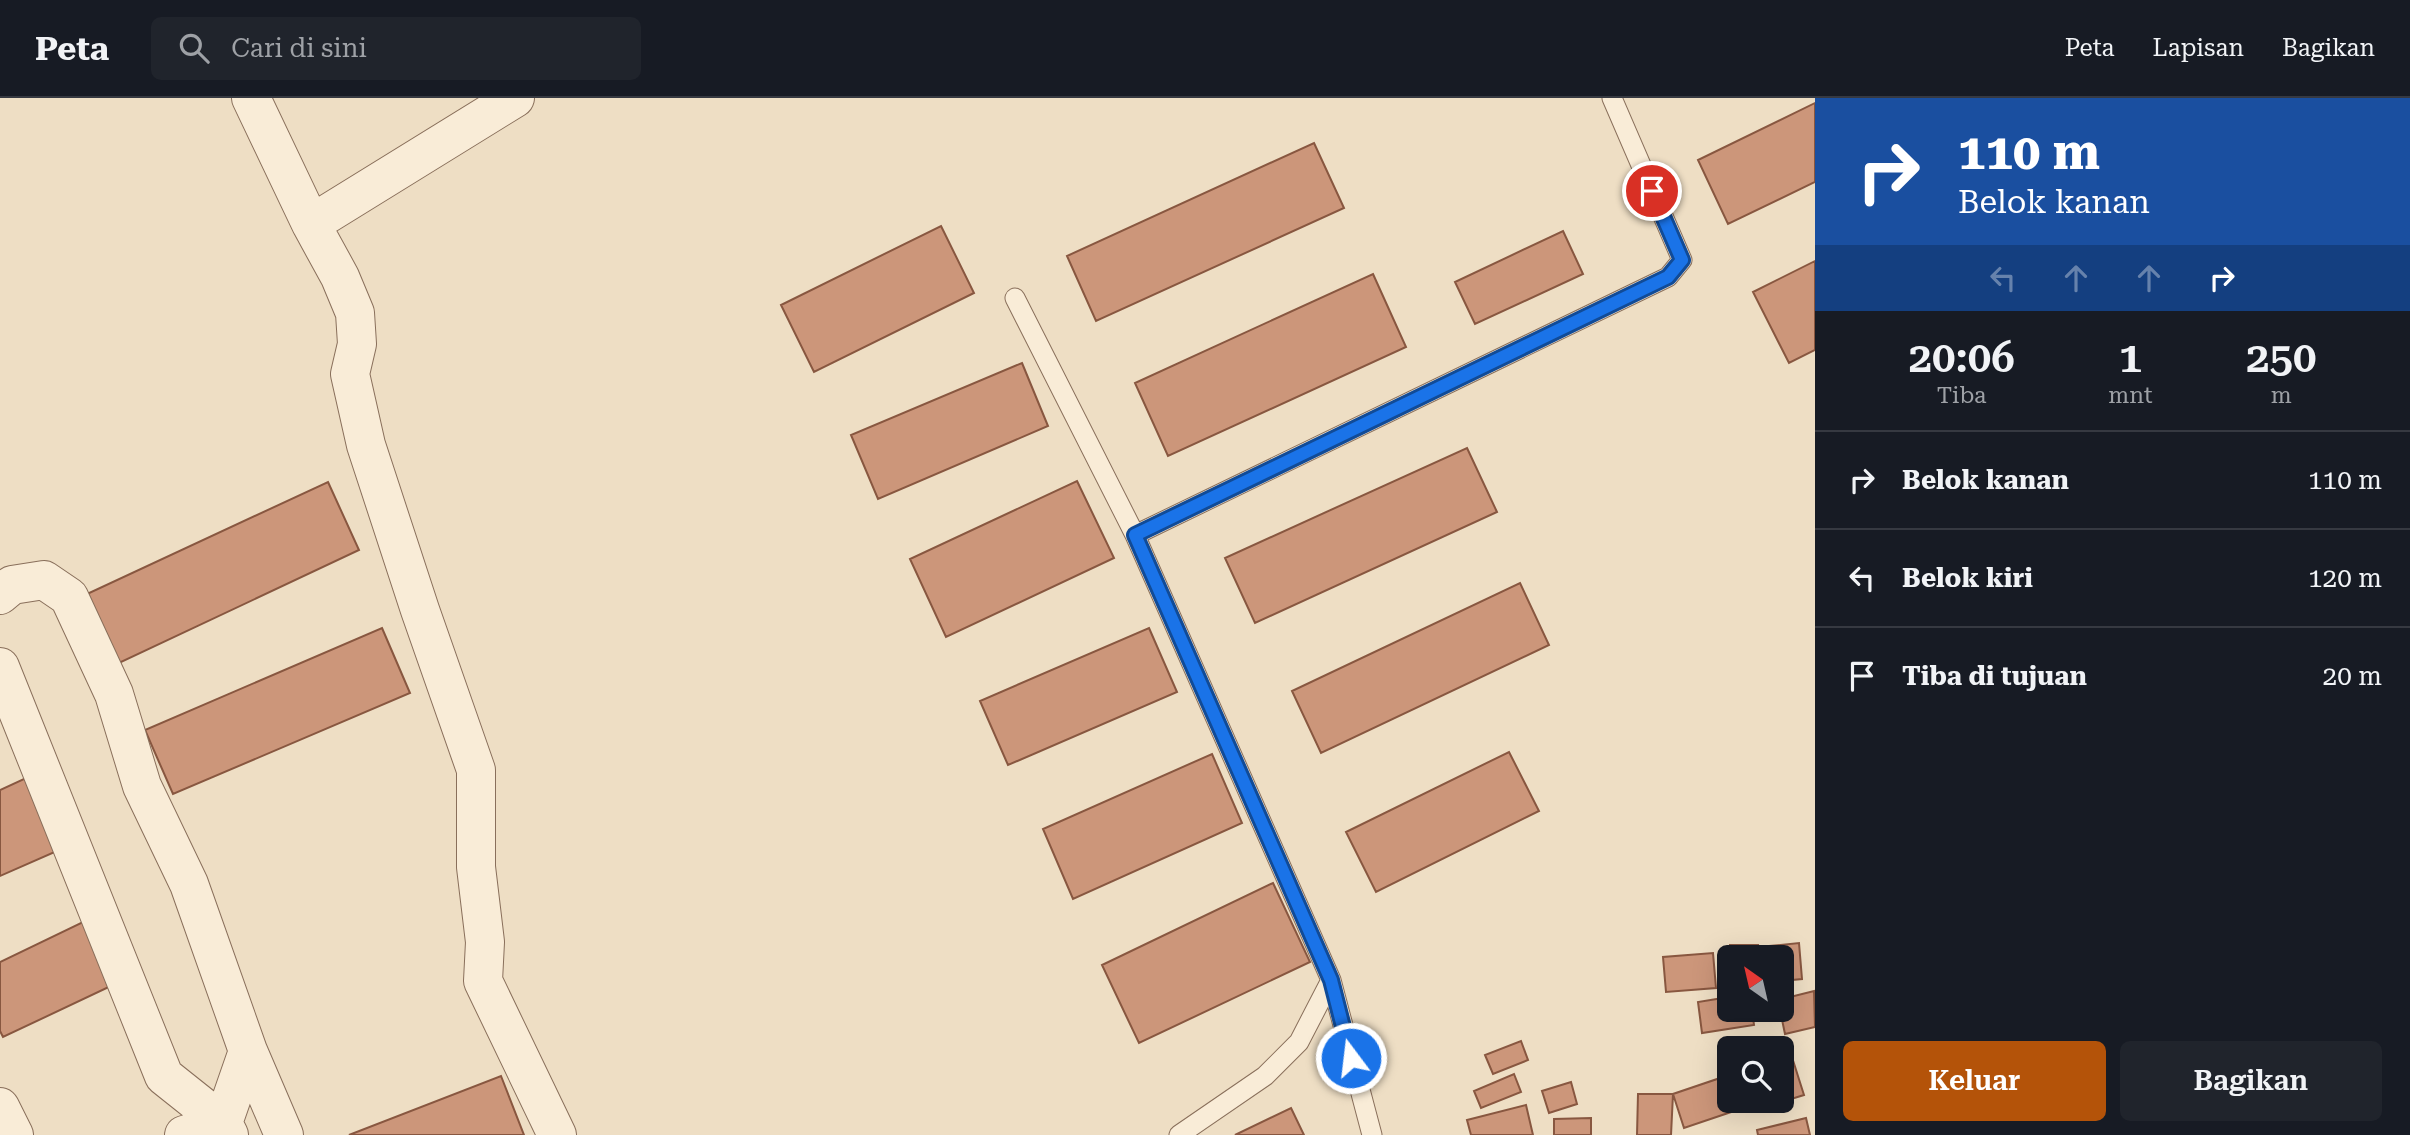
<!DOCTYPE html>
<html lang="id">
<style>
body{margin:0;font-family:"Roboto Serif",serif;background:#20242c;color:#f1f3f6;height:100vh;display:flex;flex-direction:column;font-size:26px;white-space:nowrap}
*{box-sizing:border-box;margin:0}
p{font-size:23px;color:#9ea1a6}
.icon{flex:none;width:38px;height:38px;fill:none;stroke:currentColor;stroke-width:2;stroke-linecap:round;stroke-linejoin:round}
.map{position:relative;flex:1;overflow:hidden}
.details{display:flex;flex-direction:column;background:#171b24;width:595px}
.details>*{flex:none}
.top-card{background:#1a4fa0;color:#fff;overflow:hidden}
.needle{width:46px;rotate:326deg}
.controls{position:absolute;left:1717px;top:847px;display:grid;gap:14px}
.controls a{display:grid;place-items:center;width:77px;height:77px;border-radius:10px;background:#171b24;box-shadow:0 7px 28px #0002;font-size:35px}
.pin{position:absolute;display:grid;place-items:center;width:60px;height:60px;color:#fff;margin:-30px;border:4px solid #fff;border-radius:50%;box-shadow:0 2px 7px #0007}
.me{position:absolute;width:77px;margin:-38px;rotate:345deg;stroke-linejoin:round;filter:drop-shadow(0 0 5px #0008)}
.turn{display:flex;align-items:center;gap:24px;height:147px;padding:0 28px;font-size:32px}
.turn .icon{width:91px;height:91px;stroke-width:2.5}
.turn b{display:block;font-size:49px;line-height:60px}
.lanes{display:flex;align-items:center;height:66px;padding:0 28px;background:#0003;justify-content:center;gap:35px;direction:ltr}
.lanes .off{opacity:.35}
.eta{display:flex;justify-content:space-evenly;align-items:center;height:119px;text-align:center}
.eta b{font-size:42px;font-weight:600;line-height:49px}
.action{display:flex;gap:14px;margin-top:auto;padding:14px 28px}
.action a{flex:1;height:80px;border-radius:10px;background:#b45309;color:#fff;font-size:28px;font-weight:600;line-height:80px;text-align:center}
.action a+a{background:#20242c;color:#f1f3f6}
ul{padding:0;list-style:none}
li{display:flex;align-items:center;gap:21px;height:98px;padding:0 28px;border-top:2px solid #363941}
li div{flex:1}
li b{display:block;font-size:26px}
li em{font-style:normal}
header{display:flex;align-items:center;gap:42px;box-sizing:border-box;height:98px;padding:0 35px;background:#171b24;border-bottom:2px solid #363941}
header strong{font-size:33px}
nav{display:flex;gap:38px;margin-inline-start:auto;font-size:24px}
.search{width:490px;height:63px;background:#20242c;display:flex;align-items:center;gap:18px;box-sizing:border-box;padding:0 24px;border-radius:10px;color:#9ea1a6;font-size:26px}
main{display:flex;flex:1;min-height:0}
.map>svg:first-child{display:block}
.building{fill:#cc967a;stroke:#885740;stroke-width:2}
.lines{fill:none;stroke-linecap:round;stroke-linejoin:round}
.lane-casing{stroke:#896f5b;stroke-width:21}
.street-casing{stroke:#896f5b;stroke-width:40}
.lane{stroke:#f9ecd7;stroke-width:19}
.street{stroke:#f9ecd7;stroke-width:38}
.route-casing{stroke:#114b97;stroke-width:18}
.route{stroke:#1a73e8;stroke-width:12}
</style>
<header>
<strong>Peta</strong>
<div class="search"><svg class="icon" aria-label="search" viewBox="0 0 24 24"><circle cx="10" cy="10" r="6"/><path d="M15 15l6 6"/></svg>Cari di sini</div>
<nav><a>Peta</a><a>Lapisan</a><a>Bagikan</a></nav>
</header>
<main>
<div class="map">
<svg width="1815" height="1037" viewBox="0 0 1815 1037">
<rect width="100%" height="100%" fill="#eedec4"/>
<path class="building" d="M 1815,5 L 1815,84 L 1728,126 L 1698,62 Z
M 1314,45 L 1344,110 L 1096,223 L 1067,158 Z
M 941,128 L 974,195 L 814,274 L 781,207 Z
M 1563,133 L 1583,176 L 1475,226 L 1455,184 Z
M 1815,163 L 1815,252 L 1789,265 L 1753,194 Z
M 1373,176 L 1406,249 L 1168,358 L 1135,285 Z
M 1022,265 L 1048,328 L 878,401 L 851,337 Z
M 1467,350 L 1497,414 L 1255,525 L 1225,460 Z
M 1077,383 L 1114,460 L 946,539 L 910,461 Z
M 328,384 L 359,452 L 119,565 L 87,496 Z
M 1520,485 L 1549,547 L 1321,655 L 1292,593 Z
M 382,530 L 410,595 L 173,696 L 145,632 Z
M 1149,530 L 1177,594 L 1008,667 L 980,603 Z
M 1509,654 L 1539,713 L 1376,794 L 1346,734 Z
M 1212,656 L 1242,725 L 1073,801 L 1043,731 Z
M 26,680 L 57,753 L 0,778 L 0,692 Z
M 1273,785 L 1310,864 L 1139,945 L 1102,867 Z
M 83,824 L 113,887 L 3,939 L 0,933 L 0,864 Z
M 1799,845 L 1802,881 L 1782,883 L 1782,859 L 1771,859 L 1770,848 Z
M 1730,847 L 1758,847 L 1757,859 L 1730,859 Z
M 1713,855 L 1716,890 L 1666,894 L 1663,859 Z
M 1814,893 L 1815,929 L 1785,936 L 1780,912 L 1782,912 L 1782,901 Z
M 1729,899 L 1729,912 L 1752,912 L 1754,927 L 1702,935 L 1698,904 Z
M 1521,943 L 1528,962 L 1493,976 L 1485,957 Z
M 1791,956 L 1804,997 L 1752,1013 L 1749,1003 L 1782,1003 L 1782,959 Z
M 1514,976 L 1521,994 L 1481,1010 L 1474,993 Z
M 1729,977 L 1729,1003 L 1738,1003 L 1740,1011 L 1684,1030 L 1673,996 Z
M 501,978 L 524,1037 L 349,1037 Z
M 1571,984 L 1577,1006 L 1549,1015 L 1542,993 Z
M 1638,996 L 1673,996 L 1671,1037 L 1637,1037 Z
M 1526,1007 L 1533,1037 L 1471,1037 L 1467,1022 Z
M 1291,1010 L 1304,1037 L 1235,1037 Z
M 1591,1020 L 1591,1037 L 1554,1037 L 1554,1021 Z
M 1806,1020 L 1810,1037 L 1758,1037 L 1757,1032 Z"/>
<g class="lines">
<g class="lane-casing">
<path id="lane" d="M 1015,200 L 1135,437 L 1331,882 L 1372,1037
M 1135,437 L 1668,179 L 1682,162 L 1612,0
M 1179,1037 L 1265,978 L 1299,944 L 1331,882"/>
</g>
<g class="street-casing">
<path id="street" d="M 251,0 L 311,126 L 340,179 L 355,215 L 357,246 L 350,276 L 366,347 L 420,512 L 476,672 L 476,769 L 485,844 L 483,883 L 557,1037
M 311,126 L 515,0
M 0,497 L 12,487 L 44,482 L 69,499 L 114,596 L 142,688 L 189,786 L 248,953 L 284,1037
M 0,569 L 164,978 L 223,1025 L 229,1037
M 0,1009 L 14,1037
M 184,1037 L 223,1025 L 248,953"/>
</g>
<use href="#lane" class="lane"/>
<use href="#street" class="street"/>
</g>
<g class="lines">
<g class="route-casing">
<path id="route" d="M 1351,960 L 1331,882 L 1135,437 L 1668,179 L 1682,162 L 1652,93"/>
</g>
<use href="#route" class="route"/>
</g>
</svg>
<div class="controls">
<a><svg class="needle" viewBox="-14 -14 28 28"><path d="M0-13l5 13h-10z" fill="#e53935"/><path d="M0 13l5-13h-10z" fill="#9ea1a6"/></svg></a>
<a><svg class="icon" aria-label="search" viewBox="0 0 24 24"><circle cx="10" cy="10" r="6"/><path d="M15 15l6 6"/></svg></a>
</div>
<div class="pin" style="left:1652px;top:93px;background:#d93025"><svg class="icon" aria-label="arrive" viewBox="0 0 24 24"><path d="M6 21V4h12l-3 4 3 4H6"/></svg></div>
<svg class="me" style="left:1351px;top:960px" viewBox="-20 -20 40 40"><circle r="17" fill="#1a73e8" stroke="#fff" stroke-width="3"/><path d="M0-11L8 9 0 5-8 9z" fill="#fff"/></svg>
</div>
<section class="details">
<div class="top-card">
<div class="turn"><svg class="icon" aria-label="right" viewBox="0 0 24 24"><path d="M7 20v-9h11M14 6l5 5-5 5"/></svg><div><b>110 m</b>Belok kanan</div></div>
<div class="lanes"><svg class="icon off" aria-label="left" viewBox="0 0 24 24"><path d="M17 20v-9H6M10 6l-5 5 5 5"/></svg><svg class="icon off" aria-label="ahead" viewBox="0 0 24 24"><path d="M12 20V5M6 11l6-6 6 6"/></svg><svg class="icon off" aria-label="ahead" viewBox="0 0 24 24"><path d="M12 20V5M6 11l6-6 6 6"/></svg><svg class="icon" aria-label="right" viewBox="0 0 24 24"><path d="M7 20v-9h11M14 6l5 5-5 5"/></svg></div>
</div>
<div class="eta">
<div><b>20:06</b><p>Tiba</p></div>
<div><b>1</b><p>mnt</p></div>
<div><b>250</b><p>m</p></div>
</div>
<ul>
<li><svg class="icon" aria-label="right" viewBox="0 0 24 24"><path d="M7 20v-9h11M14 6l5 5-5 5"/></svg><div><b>Belok kanan</b></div><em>110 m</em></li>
<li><svg class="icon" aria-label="left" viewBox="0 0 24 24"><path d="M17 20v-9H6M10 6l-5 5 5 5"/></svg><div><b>Belok kiri</b></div><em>120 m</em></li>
<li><svg class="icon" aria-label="arrive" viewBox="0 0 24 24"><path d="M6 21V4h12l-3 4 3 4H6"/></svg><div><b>Tiba di tujuan</b></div><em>20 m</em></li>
</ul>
<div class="action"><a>Keluar</a><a>Bagikan</a></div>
</section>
</main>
